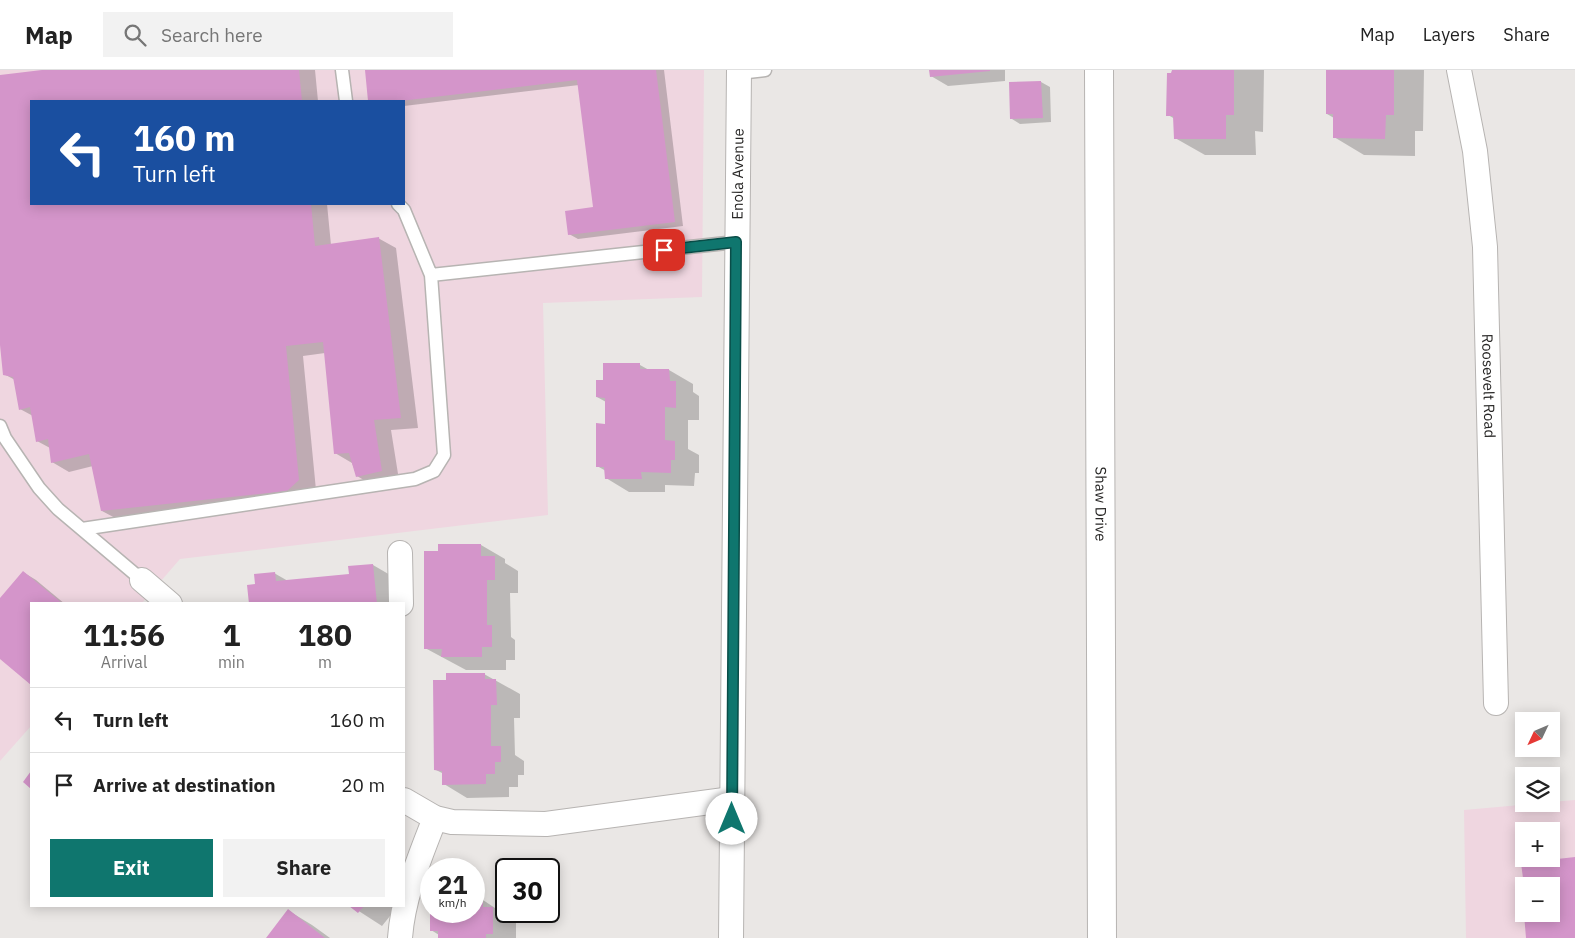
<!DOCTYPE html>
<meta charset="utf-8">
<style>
body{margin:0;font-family:"IBM Plex Sans",sans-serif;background:#f2f2f2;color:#222;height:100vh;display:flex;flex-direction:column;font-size:19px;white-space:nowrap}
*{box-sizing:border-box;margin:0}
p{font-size:16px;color:#767676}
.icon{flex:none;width:28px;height:28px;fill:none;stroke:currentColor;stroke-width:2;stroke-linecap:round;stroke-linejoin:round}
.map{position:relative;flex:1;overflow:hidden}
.drawer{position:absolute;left:30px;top:532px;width:375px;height:305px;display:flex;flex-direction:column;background:#fff;border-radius:0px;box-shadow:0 2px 12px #0003}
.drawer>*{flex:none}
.banner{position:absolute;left:30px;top:30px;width:375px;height:105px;border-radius:0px;box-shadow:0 2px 12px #0003;background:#1a4fa0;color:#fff;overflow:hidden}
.needle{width:32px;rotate:226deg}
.tools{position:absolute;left:1515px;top:642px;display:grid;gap:10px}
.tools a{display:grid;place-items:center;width:45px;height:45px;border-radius:0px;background:#fff;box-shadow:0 2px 12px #0003;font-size:25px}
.speed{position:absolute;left:420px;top:788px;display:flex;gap:10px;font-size:25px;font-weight:700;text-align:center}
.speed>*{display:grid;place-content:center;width:65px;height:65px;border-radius:50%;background:#fff;box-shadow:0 2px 12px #0003;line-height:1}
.speed small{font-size:12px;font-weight:400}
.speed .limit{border:2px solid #111;border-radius:8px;background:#fff;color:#111}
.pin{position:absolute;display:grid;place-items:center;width:42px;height:42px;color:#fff;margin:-21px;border-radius:10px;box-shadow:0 2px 8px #0006}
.me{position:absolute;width:55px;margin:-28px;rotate:0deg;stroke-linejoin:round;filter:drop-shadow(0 0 4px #0008)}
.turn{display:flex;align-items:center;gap:18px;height:105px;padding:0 20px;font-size:22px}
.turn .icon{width:65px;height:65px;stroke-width:2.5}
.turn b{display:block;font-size:35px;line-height:42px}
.eta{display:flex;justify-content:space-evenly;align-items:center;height:85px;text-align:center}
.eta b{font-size:30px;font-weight:700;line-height:35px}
.button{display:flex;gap:10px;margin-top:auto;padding:10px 20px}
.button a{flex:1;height:58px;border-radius:0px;background:#0f766e;color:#fff;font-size:20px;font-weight:700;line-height:58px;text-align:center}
.button a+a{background:#f2f2f2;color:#222}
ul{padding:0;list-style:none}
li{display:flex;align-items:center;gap:15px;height:65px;padding:0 20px;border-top:1px solid #e0e0e0}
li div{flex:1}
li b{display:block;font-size:19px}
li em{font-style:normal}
header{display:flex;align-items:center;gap:30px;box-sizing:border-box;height:70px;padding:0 25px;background:#fff;border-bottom:1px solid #e0e0e0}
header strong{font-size:24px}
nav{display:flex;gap:28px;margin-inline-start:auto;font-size:18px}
.search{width:350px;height:45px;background:#f2f2f2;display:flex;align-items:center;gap:12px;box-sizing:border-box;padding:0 18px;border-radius:0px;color:#767676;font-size:19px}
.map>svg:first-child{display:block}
.commercial{fill:#efd6e0;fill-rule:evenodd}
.shadow{fill:#0003}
.building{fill:#d495ca}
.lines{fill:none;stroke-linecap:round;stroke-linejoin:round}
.service-casing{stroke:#b7b4b2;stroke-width:15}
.minor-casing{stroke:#b7b4b2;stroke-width:26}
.tertiary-casing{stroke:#b7b4b2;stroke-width:30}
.service{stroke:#fff;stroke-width:12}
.minor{stroke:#fff;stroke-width:24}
.tertiary{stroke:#fff;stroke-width:28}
.route-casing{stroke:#0a4d48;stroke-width:12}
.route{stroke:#0f766e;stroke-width:9}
.labels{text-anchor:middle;stroke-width:4;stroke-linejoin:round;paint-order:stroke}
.street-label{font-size:15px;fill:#282726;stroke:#f8f4f3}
</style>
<header>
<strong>Map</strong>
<div class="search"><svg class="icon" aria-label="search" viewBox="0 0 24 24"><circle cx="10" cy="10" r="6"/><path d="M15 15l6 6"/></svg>Search here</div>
<nav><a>Map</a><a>Layers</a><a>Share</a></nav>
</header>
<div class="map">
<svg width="1575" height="868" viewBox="0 0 1575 868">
<rect width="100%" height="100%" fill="#eae7e5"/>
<path class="commercial" d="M 0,0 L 704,0 L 702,227 L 543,233 L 548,445 L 180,489 L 141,534 L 31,534 L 31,656 L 0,691 ZM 31,31 L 404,31 L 404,134 L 31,134 Z
M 1575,730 L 1575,868 L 1466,868 L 1464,740 L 1532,734 L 1551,734 L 1551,732 ZM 1524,761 L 1551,761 L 1551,789 L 1524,789 ZM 1524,816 L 1551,816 L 1551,844 L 1524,844 Z"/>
<path class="shadow" d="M 52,0 L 315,0 L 318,31 L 31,31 L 31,134 L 327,134 L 331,175 L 378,168 L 396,178 L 418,358 L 391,360 L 399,410 L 374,416 L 357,406 L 352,393 L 335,383 L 325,283 L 303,286 L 316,420 L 119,450 L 102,441 L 93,396 L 69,402 L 52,392 L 50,378 L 37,371 L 33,346 L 20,339 L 15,310 L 4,304 L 0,262 L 0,6 Z
M 366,0 L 664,0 L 683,156 L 578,169 L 569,164 L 594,138 L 579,15 L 404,36 L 404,31 L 370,31 Z
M 930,0 L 1005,0 L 1005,11 L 948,16 L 931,6 Z
M 1173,0 L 1264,0 L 1263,62 L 1255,61 L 1256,85 L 1205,85 L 1175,68 L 1175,49 L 1168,45 Z
M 1327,0 L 1424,0 L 1423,61 L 1415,61 L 1415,86 L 1364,85 L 1334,67 L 1334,48 L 1327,44 Z
M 1041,12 L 1050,17 L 1051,52 L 1020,54 L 1012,49 Z
M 640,295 L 649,300 L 669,300 L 693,314 L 693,322 L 699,326 L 699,350 L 688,350 L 688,379 L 699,385 L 699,403 L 695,403 L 694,416 L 665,415 L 665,422 L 629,422 L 606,408 L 606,401 L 597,396 L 606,355 L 606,332 L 597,327 L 604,311 Z
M 440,475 L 481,475 L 505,489 L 505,493 L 518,501 L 518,523 L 510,523 L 511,567 L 515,570 L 515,590 L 506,590 L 506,600 L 466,600 L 425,578 Z
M 373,495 L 397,509 L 399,534 L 250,534 L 256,515 L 274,503 L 288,511 L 350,506 Z
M 23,502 L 36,510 L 65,534 L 31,534 L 31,614 L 0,588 L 0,530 Z
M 484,604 L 520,624 L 520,648 L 514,648 L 515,685 L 524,691 L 524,705 L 518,705 L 518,717 L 509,717 L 509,727 L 467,728 L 444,714 L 444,704 L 436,700 L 448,611 Z
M 1575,788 L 1575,868 L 1528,868 L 1525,844 L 1551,844 L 1551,816 L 1525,816 L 1522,794 Z
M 404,793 L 421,806 L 413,816 L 419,821 L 396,849 L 390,846 L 382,856 L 351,836 L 404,836 Z
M 474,830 L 483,830 L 516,852 L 516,868 L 439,868 L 439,865 L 431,860 L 474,841 Z
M 289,841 L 312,855 L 330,868 L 268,868 Z"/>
<path class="building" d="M 42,0 L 299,0 L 302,31 L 31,31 L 31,134 L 311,134 L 315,176 L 379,167 L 401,348 L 374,350 L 382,401 L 356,407 L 349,383 L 334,384 L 323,272 L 286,276 L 299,410 L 287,421 L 101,441 L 89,384 L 51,393 L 48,369 L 36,372 L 30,337 L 19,340 L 13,307 L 3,305 L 0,275 L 0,5 Z
M 365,0 L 656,0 L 675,152 L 568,165 L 565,141 L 593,137 L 577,10 L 400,31 L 368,31 Z
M 929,0 L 990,0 L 990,1 L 930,7 Z
M 1172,0 L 1234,0 L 1234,45 L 1226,45 L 1226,69 L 1174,69 L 1173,46 L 1166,46 L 1167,3 L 1171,3 Z
M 1326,0 L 1394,0 L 1394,45 L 1386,45 L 1385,69 L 1333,68 L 1333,44 L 1326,44 Z
M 1041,11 L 1043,48 L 1010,49 L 1009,12 Z
M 603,293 L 640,293 L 640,299 L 669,299 L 670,311 L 676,311 L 676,338 L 665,337 L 665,370 L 675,371 L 675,390 L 671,390 L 671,403 L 641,402 L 642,409 L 605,409 L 604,397 L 596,397 L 596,353 L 605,354 L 605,328 L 596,327 L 596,310 L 603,310 Z
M 438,474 L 481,474 L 481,486 L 495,486 L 495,510 L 487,510 L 487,555 L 492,555 L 492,577 L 482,577 L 482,587 L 441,587 L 442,579 L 424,579 L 424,481 L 438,481 Z
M 373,494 L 377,534 L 249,534 L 247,515 L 255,514 L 254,504 L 275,502 L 276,511 L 349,504 L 348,496 Z
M 23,501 L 63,534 L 31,534 L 31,615 L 0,589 L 0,528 Z
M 446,603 L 485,603 L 485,609 L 496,609 L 497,635 L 491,635 L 491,676 L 501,676 L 501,692 L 495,692 L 495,704 L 486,704 L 486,714 L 442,715 L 442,701 L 434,700 L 433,610 L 446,610 Z
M 31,701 L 31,719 L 23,712 Z
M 1575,787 L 1575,868 L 1526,868 L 1524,844 L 1551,844 L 1551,816 L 1524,816 L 1521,793 Z
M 474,829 L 483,829 L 483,837 L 493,837 L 493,864 L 486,864 L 486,868 L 438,868 L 438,861 L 430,861 L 430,841 L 474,841 Z
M 349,836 L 364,836 L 358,843 Z
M 288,839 L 325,868 L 266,868 Z"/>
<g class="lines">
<g class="service-casing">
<path id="service" d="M 342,0 L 346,31
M 739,3 L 765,0
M 431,205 L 736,172
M 0,356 L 5,368 L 39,418 L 58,439 L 142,510
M 82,459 L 415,409 L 434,401 L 444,385 L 431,205 L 404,140 L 398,134"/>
</g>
<g class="minor-casing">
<g id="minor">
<path id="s1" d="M 1459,0 L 1475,81 L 1485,177 L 1496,633"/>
<path d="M 400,483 L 401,534"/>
<path d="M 142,510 L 170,534"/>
<path d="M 404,730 L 435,748 L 452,752 L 546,754 L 732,729"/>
<path d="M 400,868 C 403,826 420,787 435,748"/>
<path id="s2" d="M 731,868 L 739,0"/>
</g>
</g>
<g class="tertiary-casing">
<g id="tertiary">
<path id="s3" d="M 1099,0 L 1102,868"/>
</g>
</g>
<use href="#service" class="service"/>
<use href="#minor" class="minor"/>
<use href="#tertiary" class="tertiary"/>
</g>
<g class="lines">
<g class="route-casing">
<path id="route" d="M 664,180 L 736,172 L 732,749"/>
</g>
<use href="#route" class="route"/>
</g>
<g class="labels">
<g class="street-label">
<text dy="5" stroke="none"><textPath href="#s2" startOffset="764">Enola Avenue</textPath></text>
<text dy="5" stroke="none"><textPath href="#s1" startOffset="318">Roosevelt Road</textPath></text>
<text dy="5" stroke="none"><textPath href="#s3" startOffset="434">Shaw Drive</textPath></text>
</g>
</g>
</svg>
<div class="tools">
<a><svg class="needle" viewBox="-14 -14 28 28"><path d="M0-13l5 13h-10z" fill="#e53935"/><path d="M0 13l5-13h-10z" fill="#767676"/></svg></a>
<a><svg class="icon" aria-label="layers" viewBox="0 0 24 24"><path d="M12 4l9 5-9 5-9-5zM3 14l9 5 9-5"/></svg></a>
<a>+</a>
<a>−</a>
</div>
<div class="speed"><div>21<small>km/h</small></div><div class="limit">30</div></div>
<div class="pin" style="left:664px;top:180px;background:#d93025"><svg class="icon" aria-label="arrive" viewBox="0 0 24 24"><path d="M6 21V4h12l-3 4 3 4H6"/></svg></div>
<svg class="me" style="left:732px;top:749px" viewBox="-20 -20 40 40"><circle r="19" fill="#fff"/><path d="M0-13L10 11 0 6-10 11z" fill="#0f766e"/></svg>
<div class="banner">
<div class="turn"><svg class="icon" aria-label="left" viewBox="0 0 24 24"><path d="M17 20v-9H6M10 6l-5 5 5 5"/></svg><div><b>160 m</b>Turn left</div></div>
</div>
<section class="drawer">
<div class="eta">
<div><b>11:56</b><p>Arrival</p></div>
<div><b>1</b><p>min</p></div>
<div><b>180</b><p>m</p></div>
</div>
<ul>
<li><svg class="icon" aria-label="left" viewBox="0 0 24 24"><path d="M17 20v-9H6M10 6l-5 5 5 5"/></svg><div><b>Turn left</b></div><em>160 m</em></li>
<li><svg class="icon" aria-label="arrive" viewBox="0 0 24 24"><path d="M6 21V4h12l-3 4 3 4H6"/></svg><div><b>Arrive at destination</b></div><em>20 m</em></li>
</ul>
<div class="button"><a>Exit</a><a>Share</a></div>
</section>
</div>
